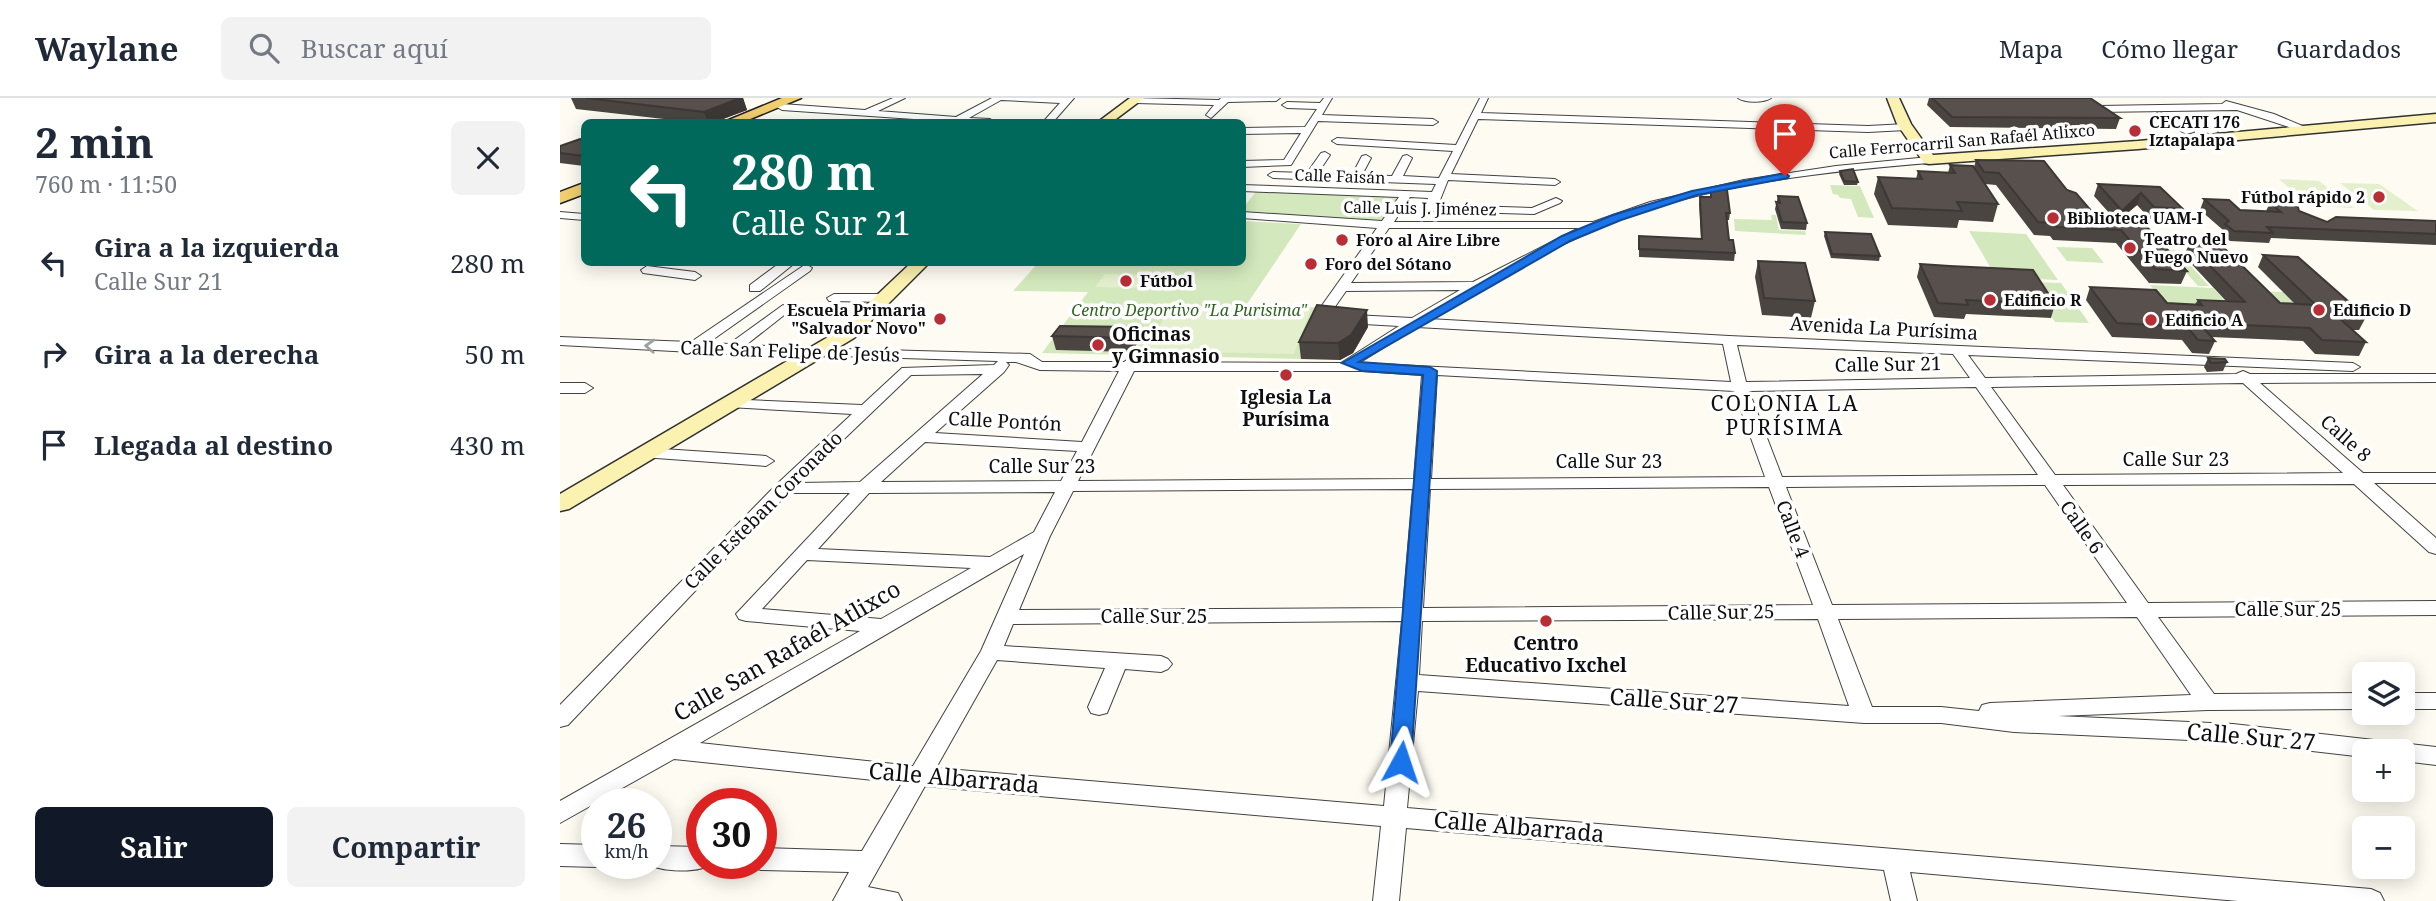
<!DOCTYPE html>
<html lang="es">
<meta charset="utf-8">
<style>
body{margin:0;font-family:"Noto Serif",serif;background:#f2f2f3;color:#1f2937;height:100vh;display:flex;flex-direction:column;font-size:26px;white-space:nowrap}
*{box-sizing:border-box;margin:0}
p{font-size:23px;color:#747a83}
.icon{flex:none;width:38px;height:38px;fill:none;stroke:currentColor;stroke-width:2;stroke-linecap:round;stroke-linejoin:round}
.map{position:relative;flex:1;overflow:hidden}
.panel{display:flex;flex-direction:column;background:#fff;width:560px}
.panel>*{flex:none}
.banner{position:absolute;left:21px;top:21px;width:665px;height:147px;border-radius:10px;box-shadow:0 4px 18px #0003;background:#00695c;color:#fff;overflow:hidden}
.controls{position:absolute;left:1792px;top:564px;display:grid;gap:14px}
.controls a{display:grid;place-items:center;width:63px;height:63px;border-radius:10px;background:#fff;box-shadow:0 4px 18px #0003;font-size:35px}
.speed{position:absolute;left:21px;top:690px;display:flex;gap:14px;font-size:35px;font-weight:700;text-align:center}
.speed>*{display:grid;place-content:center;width:91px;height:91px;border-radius:50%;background:#fff;box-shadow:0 4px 18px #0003;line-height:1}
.speed small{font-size:18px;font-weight:400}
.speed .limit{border:10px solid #d22;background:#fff;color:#111}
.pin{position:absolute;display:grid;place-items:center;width:60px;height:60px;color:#fff;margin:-72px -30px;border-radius:50% 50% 50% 0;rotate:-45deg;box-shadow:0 0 7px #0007}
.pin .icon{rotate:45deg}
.me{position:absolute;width:77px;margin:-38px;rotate:5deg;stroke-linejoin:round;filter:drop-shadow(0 0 5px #0008)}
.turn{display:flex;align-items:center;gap:24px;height:147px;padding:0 35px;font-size:32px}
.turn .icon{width:91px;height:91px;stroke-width:2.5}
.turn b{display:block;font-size:49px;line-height:60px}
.round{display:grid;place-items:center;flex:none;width:74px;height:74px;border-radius:10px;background:#f2f2f3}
.summary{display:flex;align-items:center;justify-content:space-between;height:119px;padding:0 35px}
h1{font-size:42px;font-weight:700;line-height:52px}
.primary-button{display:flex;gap:14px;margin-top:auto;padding:14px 35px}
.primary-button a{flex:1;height:80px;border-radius:10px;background:#111827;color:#fff;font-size:28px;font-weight:700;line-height:80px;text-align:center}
.primary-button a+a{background:#f2f2f3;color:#1f2937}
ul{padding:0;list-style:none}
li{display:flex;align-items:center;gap:21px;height:91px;padding:0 35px}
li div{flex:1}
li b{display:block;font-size:26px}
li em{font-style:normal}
header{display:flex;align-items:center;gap:42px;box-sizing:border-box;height:98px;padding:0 35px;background:#fff;border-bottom:2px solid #e0e1e3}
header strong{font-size:33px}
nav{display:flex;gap:38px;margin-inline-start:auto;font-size:24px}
.search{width:490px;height:63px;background:#f2f2f3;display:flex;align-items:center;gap:18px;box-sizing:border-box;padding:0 24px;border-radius:10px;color:#747a83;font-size:26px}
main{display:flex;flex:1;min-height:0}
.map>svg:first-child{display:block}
.green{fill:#d3e8bc}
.pitch{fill:#e4efce}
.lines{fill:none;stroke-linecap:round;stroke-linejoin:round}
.street-casing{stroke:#424242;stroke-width:2}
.secondary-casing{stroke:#313131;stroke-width:3}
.primary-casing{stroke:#202020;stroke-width:3}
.street{fill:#fff;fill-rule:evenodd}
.secondary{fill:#fbf1b0;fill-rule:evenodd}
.primary{fill:#f1cf6f;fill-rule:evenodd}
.wall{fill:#4b4541}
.shaded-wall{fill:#3d3835}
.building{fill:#57504c;stroke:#3d3835;stroke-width:2}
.oneway{stroke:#9f9f9f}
.route{fill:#1a73e8;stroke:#114b97;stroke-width:2}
.poi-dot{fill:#b82e36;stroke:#fff;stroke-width:2.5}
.labels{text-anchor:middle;stroke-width:7;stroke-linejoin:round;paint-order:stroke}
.far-poi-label{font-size:16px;font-weight:bold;fill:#0f0f0f;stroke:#fff;text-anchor:start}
.far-street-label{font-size:16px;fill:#0f0f0f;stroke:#fff}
.far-park-label{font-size:16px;font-style:italic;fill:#316422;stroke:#fff}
.street-label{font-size:19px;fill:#0f0f0f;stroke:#fff}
.poi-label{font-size:19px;font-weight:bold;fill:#0f0f0f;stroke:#fff}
.neighbourhood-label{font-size:21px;letter-spacing:2px;fill:#0f0f0f;stroke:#fff}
.near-street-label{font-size:23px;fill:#0f0f0f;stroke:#fff}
</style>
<header>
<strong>Waylane</strong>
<div class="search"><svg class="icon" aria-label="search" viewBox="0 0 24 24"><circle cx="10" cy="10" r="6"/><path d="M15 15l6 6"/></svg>Buscar aquí</div>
<nav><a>Mapa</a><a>Cómo llegar</a><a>Guardados</a></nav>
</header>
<main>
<section class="panel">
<div class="summary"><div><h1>2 min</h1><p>760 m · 11:50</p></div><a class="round"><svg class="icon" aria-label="close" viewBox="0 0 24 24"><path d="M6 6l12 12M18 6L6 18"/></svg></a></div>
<ul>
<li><svg class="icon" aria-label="left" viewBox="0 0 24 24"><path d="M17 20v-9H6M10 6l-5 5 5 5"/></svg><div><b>Gira a la izquierda</b><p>Calle Sur 21</p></div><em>280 m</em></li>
<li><svg class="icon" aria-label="right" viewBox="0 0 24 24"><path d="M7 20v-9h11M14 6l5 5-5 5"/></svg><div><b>Gira a la derecha</b></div><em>50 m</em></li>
<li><svg class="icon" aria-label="arrive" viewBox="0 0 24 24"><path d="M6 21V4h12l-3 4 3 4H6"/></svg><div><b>Llegada al destino</b></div><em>430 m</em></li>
</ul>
<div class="primary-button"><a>Salir</a><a>Compartir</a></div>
</section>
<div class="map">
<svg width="1876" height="803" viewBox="0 0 1876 803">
<rect width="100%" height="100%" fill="#fefcf2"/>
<path class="green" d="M 1270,87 L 1300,88 L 1314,120 L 1298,119 L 1291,101 L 1280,100 L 1278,97 L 1273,96 Z
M 699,90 L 838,98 L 823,124 L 683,116 L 683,110 Z
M 1211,117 L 1216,117 L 1219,132 L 1245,133 L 1246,137 L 1175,133 L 1174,121 L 1212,122 Z
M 683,123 L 741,126 L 687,206 L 766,210 L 741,261 L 482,255 L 528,194 L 453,193 L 478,165 L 682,164 Z
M 1409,133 L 1466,136 L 1498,182 L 1436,179 Z
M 1496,149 L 1532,150 L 1544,165 L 1507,163 Z
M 1606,152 L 1670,155 L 1707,191 L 1688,190 L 1657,159 L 1622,158 L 1649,188 L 1638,188 Z
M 1470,184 L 1501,185 L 1529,225 L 1495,224 Z
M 1590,187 L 1653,190 L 1670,208 L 1691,193 L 1723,194 L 1761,232 L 1612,213 Z"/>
<path class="pitch" d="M 1719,81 L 1759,83 L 1794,110 L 1749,108 Z
M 1780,85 L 1819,86 L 1858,113 L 1814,112 Z
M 545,176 L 597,177 L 589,190 L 535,189 Z
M 611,209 L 751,211 L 734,256 L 585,253 Z"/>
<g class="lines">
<g class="street-casing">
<path id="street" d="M 333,0 L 345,0 L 318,13 L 396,19 L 432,0 L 514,0 L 493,24 L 483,24 L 500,5 L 441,2 L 409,20 L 430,21 L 434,24 L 398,24 L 222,12 L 217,9 L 222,6 L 305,12 Z
M 573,0 L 659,2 L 661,0 L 720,0 L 716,3 L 668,4 L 651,20 L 646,17 L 654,7 L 576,5 L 572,2 Z
M 764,0 L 772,0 L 762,17 L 873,21 L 878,24 L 873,27 L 758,23 L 731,67 L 682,69 L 682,63 L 724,62 L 741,35 L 682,36 L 682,30 L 745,29 L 757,11 L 727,10 L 722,7 L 727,4 L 760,5 Z
M 920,0 L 928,0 L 921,15 L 1308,28 L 1346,26 L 1351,29 L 1346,32 L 1308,34 L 918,21 L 891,76 L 995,81 L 1000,84 L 995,87 L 888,82 L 878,107 L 972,110 L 996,100 L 1002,103 L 1000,105 L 974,116 L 872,113 L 866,110 L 868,100 L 850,99 L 834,124 L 1033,124 L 1090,104 L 1184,82 L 1276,68 L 1369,59 L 1374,62 L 1369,65 C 1262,74 1152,85 1052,125 C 988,150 928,186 869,221 L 1169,238 L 1793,265 L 1800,269 L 1793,273 L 1408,257 L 1425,280 L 1676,276 L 1683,273 L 1690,276 L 1876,276 L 1876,284 L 1700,285 L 1803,375 L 1876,375 L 1876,385 L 1814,385 L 1876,440 L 1876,456 L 1869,454 L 1794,386 L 1503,387 L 1588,505 L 1876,503 L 1876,517 L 1598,519 L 1654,596 L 1804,595 L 1804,611 L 1648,612 L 1498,618 L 1673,626 L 1876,649 L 1876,667 L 1843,663 L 1843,653 L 1804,653 L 1804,659 L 1673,644 L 1454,634 L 1381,625 L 1304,625 L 858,593 L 847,710 L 1811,791 L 1820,795 L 1824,803 L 1678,803 L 1350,774 L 1357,803 L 1331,803 L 1324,772 L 846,730 L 839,803 L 813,803 L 821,728 L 365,688 L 308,789 L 338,795 L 342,803 L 273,803 L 289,774 L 201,772 L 192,769 L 190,765 L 201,765 L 201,750 L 302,753 L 342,685 L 114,661 L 0,725 L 0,703 L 300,533 L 186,523 L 179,521 L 176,516 L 290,395 L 228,395 L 8,627 L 0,629 L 0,607 L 217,386 L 292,316 L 169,309 L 164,307 L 161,304 L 164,301 L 302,307 L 342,270 L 434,267 L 438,263 L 279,258 L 277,255 L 279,252 L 284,251 L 470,256 L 482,264 L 564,264 L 572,258 L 577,259 L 578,264 L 781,265 L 839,228 L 769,224 L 764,223 L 758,213 L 817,130 L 682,120 L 682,114 L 822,123 L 839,99 L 682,93 L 682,87 L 872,94 L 876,86 L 713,80 L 708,77 L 713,74 L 747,75 L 761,55 L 765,54 L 770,57 L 758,75 L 792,77 L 802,58 L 806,57 L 811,60 L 802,77 L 832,78 L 843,58 L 847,57 L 852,60 L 843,78 L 879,80 L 893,53 L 777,46 L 772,43 L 777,40 L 896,47 ZM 829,130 L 1019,130 L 913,184 L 791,185 ZM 900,192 L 852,220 L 774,216 L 772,213 L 786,193 ZM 857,229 L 1163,246 L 1171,284 L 799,265 ZM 1177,247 L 1393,256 L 1410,280 L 1186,284 ZM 446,264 L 456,264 L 480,272 L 559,273 L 522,344 L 375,335 L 444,274 L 449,267 ZM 574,273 L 802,273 L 862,277 L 854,381 L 518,383 ZM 423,276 L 300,384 L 238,385 L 351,277 ZM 877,277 L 1174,293 L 1205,379 L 871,381 ZM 1683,285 L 1783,375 L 1495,377 L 1431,289 ZM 1416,289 L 1478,377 L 1222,379 L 1189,293 ZM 365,344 L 517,353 L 501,383 L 321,384 ZM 1485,387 L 1567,505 L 1272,507 L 1226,389 ZM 1209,389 L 1253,507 L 863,510 L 870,391 ZM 853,391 L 843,510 L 459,512 L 490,438 L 513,393 ZM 495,394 L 474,434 L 430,459 L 258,451 L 309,395 ZM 464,456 L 421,553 L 353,668 L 140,645 ZM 247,462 L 411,470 L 321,521 L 202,511 ZM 1577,519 L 1631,597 L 1430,605 L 1422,607 L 1419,613 L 1381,609 L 1312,609 L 1278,521 ZM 1258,521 L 1289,608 L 859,577 L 862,523 ZM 842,523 L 824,708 L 376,670 L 437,562 L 545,570 L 528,609 L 531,615 L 539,617 L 547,615 L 565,571 L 601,574 L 608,571 L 612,566 L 608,561 L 601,558 L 444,548 L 453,526 Z
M 1178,0 L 1211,0 C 1204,5 1185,5 1178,0 Z
M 1666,3 L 1714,16 L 1752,32 L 1744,34 L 1677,12 L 1538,14 L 1533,11 L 1538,8 L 1662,6 Z
M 1599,14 L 1632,32 L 1634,34 L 1626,36 L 1596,19 L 1594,17 Z
M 1633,20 L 1656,32 L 1658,34 L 1650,36 L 1630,25 L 1628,23 Z
M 0,114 L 24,116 L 24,122 L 0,120 Z
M 221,164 L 236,164 L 200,193 L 190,193 L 190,187 Z
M 246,166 L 252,170 L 250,173 L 148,245 L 169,246 L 223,207 L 230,211 L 228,214 L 186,247 L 256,250 L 261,251 L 263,254 L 261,257 L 170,256 L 0,247 L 0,239 L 131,244 Z
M 87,168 L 135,174 L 141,178 L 135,182 L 83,175 L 81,172 Z
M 274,196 L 327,196 L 334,200 L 327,204 L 269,203 L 267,200 Z
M 0,285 L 25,285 L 33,290 L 25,295 L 0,295 Z
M 88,350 L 206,358 L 214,363 L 206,368 L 82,359 L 80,355 Z
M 1843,595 L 1876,595 L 1876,611 L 1843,611 Z
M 0,746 L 37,747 L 37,765 L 46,765 L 37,769 L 0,768 Z
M 96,748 L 142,749 L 142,765 L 152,765 C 141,776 99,774 86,765 L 96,765 Z"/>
</g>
<g class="secondary-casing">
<path id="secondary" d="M 570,0 L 584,0 L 552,24 L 538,24 Z
M 1327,0 L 1339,0 L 1351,26 L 1373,57 L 1578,43 L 1876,16 L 1876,24 L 1578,51 L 1369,66 L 1364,65 L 1337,26 Z
M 352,164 L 370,164 L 294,240 L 9,411 L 0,413 L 0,396 L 280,232 Z"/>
</g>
<g class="primary-casing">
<path id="primary" d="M 222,0 L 241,0 L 183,24 L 164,24 Z
M 24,85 L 24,96 L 0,105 L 0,94 Z"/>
</g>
<use href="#street" class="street"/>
<use href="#secondary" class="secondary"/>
<use href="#primary" class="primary"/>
</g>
<path class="wall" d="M 11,0 L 183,0 L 187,12 L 155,24 L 130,24 L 16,11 Z
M 1369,0 L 1530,0 L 1560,20 L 1556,31 L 1390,29 L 1367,7 Z
M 24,42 L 24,68 L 0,65 L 0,48 Z
M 1416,62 L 1507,92 L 1533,115 L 1550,116 L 1534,98 L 1538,86 L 1600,89 L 1623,111 L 1619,122 L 1590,121 L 1577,107 L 1566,116 L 1627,173 L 1621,186 L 1589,185 L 1556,145 L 1493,142 L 1490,138 L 1474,137 L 1436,87 L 1425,86 L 1438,106 L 1433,124 L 1399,122 L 1397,130 L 1328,127 L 1314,96 L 1318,79 L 1356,81 L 1358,73 L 1388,75 L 1390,67 L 1414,69 Z
M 1280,73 L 1298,84 L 1297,87 L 1284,87 L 1279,76 Z
M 1151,91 L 1170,115 L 1169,122 L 1167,122 L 1169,142 L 1175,155 L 1174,163 L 1079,159 L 1079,138 L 1141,141 L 1139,106 L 1140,99 L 1150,99 Z
M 1218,98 L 1247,125 L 1246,132 L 1221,131 L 1215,111 Z
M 1644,101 L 1680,112 L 1706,113 L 1710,105 L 1739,113 L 1767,124 L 1876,123 L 1876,147 L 1711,140 L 1709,145 L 1670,143 L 1661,136 L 1663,132 L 1640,112 Z
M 1265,134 L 1320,158 L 1319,163 L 1271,160 L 1264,138 Z
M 1629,146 L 1720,205 L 1735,206 L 1698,169 L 1703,157 L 1806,219 L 1799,232 L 1793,232 L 1806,244 L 1799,258 L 1755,256 L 1743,243 L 1651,239 L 1655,243 L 1649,256 L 1632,255 L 1622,242 L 1552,239 L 1526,202 L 1530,189 L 1607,205 L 1635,206 L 1638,202 L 1666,203 L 1624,158 Z
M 1198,163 L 1255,203 L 1251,220 L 1202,217 L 1195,179 Z
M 1360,166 L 1495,206 L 1491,220 L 1406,216 L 1404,221 L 1374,219 L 1357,179 Z
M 500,228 L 579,242 L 572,254 L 496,252 L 492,238 Z
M 808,229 L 793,255 L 780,262 L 741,261 L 739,244 Z
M 1648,260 L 1667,264 L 1663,273 L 1647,274 L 1644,269 Z"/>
<path class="shaded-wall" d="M 180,0 L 183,0 L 187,12 L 155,24 L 148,24 L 144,14 Z
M 1581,95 L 1577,107 L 1557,124 L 1562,113 Z
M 807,212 L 808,229 L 793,255 L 780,262 L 778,245 Z
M 576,229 L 579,242 L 572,254 L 569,240 Z"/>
<path class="building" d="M 26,0 L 180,0 L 144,14 Z
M 1372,0 L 1530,0 L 1560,20 L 1392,19 Z
M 20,41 L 24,42 L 24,58 L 0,55 L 0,48 Z
M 1416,62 L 1484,63 L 1507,92 L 1516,95 L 1533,115 L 1576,117 L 1627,173 L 1595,171 L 1561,132 L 1497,129 L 1494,125 L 1478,124 L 1439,75 L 1424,74 Z
M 1390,67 L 1413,68 L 1438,106 L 1397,104 L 1402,113 L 1332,110 L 1318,79 L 1362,81 L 1358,73 L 1395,75 Z
M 1293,71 L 1298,84 L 1284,83 L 1280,73 Z
M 1538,86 L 1600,89 L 1623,111 L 1594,109 L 1581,95 L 1562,113 Z
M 1151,91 L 1167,92 L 1170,115 L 1166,115 L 1169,142 L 1173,142 L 1175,155 L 1079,151 L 1079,138 L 1142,141 L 1140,99 L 1151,99 Z
M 1218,98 L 1238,99 L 1247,125 L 1222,124 L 1216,104 L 1220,105 Z
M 1644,101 L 1669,102 L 1680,112 L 1721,114 L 1710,105 L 1737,106 L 1739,113 L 1767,124 L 1776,119 L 1876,123 L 1876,136 L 1707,129 L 1713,135 L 1674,133 L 1665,126 L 1669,123 Z
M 1265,134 L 1311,136 L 1320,158 L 1272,156 Z
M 1629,146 L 1661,147 L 1720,205 L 1756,207 L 1703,157 L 1738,159 L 1806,219 L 1777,218 L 1806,244 L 1762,242 L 1750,230 L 1639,225 L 1655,243 L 1638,242 L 1627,229 L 1557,225 L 1530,189 L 1596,192 L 1607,205 L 1642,207 L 1638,202 L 1685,204 Z
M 1198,163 L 1245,165 L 1255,203 L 1204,200 Z
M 1360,166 L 1390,168 L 1473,172 L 1495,206 L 1406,202 L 1408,207 L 1378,205 Z
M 757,207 L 807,212 L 791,237 L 778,245 L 739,244 Z
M 500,228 L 576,229 L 569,240 L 492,238 Z
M 1648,260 L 1665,261 L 1667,264 L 1651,265 Z"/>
<defs><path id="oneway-chevron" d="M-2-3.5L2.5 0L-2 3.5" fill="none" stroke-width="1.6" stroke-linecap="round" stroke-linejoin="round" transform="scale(1.75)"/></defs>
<use class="oneway" href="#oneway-chevron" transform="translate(90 248) rotate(-177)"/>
<path class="route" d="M 1225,75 L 1229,78 L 1228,80 L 1137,97 L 1061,122 L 1010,143 L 799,264 L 870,269 L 877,273 L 851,664 L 848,670 L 841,672 L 833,670 L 830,664 L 863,277 L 802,273 L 782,265 L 1002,138 L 1053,117 L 1132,93 Z"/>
<g class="poi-dot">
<circle cx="1575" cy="33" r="7"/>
<circle cx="1819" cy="99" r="7"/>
<circle cx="1493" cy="120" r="7"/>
<circle cx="782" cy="142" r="7"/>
<circle cx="1570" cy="150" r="7"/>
<circle cx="751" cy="166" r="7"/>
<circle cx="566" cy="183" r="7"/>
<circle cx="1430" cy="202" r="7"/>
<circle cx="1759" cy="212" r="7"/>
<circle cx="380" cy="221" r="7"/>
<circle cx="1591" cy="222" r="7"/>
<circle cx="538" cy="247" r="7"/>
<circle cx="726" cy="277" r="7"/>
<circle cx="986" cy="523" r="7"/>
</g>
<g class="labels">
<g class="far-poi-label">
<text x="1589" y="30">CECATI 176<tspan x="1589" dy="18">Iztapalapa</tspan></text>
<text x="1805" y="105" text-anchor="end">Fútbol rápido 2</text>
<text x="1507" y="126">Biblioteca UAM-I</text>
<text x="1584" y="147">Teatro del<tspan x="1584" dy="18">Fuego Nuevo</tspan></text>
<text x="796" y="148">Foro al Aire Libre</text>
<text x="765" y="172">Foro del Sótano</text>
<text x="580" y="189">Fútbol</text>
<text x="1444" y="208">Edificio R</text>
<text x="366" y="218" text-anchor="end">Escuela Primaria<tspan x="366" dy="18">"Salvador Novo"</tspan></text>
<text x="1773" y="218">Edificio D</text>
<text x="1605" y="228">Edificio A</text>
</g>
<g class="far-street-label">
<text transform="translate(1402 43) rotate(-5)" y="6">Calle Ferrocarril San Rafaél Atlixco</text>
<text transform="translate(780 78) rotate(2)" y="6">Calle Faisán</text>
<text transform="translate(860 110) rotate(1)" y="6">Calle Luis J. Jiménez</text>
</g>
<g class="far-park-label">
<text x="629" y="218">Centro Deportivo "La Purisima"</text>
</g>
<g class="street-label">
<text transform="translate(1324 230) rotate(3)" y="7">Avenida La Purísima</text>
<text transform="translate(230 253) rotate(2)" y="7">Calle San Felipe de Jesús</text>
<text transform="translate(1328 266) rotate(-1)" y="7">Calle Sur 21</text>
<text transform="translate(445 323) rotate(3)" y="7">Calle Pontón</text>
<text transform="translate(1786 340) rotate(42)" y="7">Calle 8</text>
<text x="1616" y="368">Calle Sur 23</text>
<text x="1049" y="370">Calle Sur 23</text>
<text x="482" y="375">Calle Sur 23</text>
<text transform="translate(203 412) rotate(-45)" y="7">Calle Esteban Coronado</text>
<text transform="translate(1522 429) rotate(55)" y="7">Calle 6</text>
<text transform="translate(1233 431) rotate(69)" y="7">Calle 4</text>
<text x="1728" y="518">Calle Sur 25</text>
<text transform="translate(1161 514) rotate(-1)" y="7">Calle Sur 25</text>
<text x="594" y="525">Calle Sur 25</text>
</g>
<g class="poi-label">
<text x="552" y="243" text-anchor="start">Oficinas<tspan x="552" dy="22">y Gimnasio</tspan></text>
<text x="726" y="306">Iglesia La<tspan x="726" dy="22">Purísima</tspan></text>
<text x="986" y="552">Centro<tspan x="986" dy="22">Educativo Ixchel</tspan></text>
</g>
<g class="neighbourhood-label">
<text x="1225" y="313">COLONIA LA<tspan x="1225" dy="24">PURÍSIMA</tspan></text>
</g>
<g class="near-street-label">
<text transform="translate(227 553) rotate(-30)" y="8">Calle San Rafaél Atlixco</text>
<text transform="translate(1114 603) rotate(4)" y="8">Calle Sur 27</text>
<text transform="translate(1691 639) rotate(5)" y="8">Calle Sur 27</text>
<text transform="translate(394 680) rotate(5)" y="8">Calle Albarrada</text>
<text transform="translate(959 729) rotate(5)" y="8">Calle Albarrada</text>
</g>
</g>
</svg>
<div class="controls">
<a><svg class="icon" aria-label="layers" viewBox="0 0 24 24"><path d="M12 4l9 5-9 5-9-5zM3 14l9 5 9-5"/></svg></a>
<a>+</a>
<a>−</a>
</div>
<div class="speed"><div>26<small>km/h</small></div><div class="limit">30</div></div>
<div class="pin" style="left:1225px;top:78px;background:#d93025"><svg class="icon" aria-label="arrive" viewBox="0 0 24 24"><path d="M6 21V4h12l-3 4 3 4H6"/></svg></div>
<svg class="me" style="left:841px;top:664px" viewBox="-20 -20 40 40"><path d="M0-17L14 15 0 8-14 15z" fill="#1a73e8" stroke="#fff" stroke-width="4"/></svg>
<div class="banner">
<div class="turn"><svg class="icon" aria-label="left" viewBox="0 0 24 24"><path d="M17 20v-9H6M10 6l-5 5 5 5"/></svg><div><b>280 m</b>Calle Sur 21</div></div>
</div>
</div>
</main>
